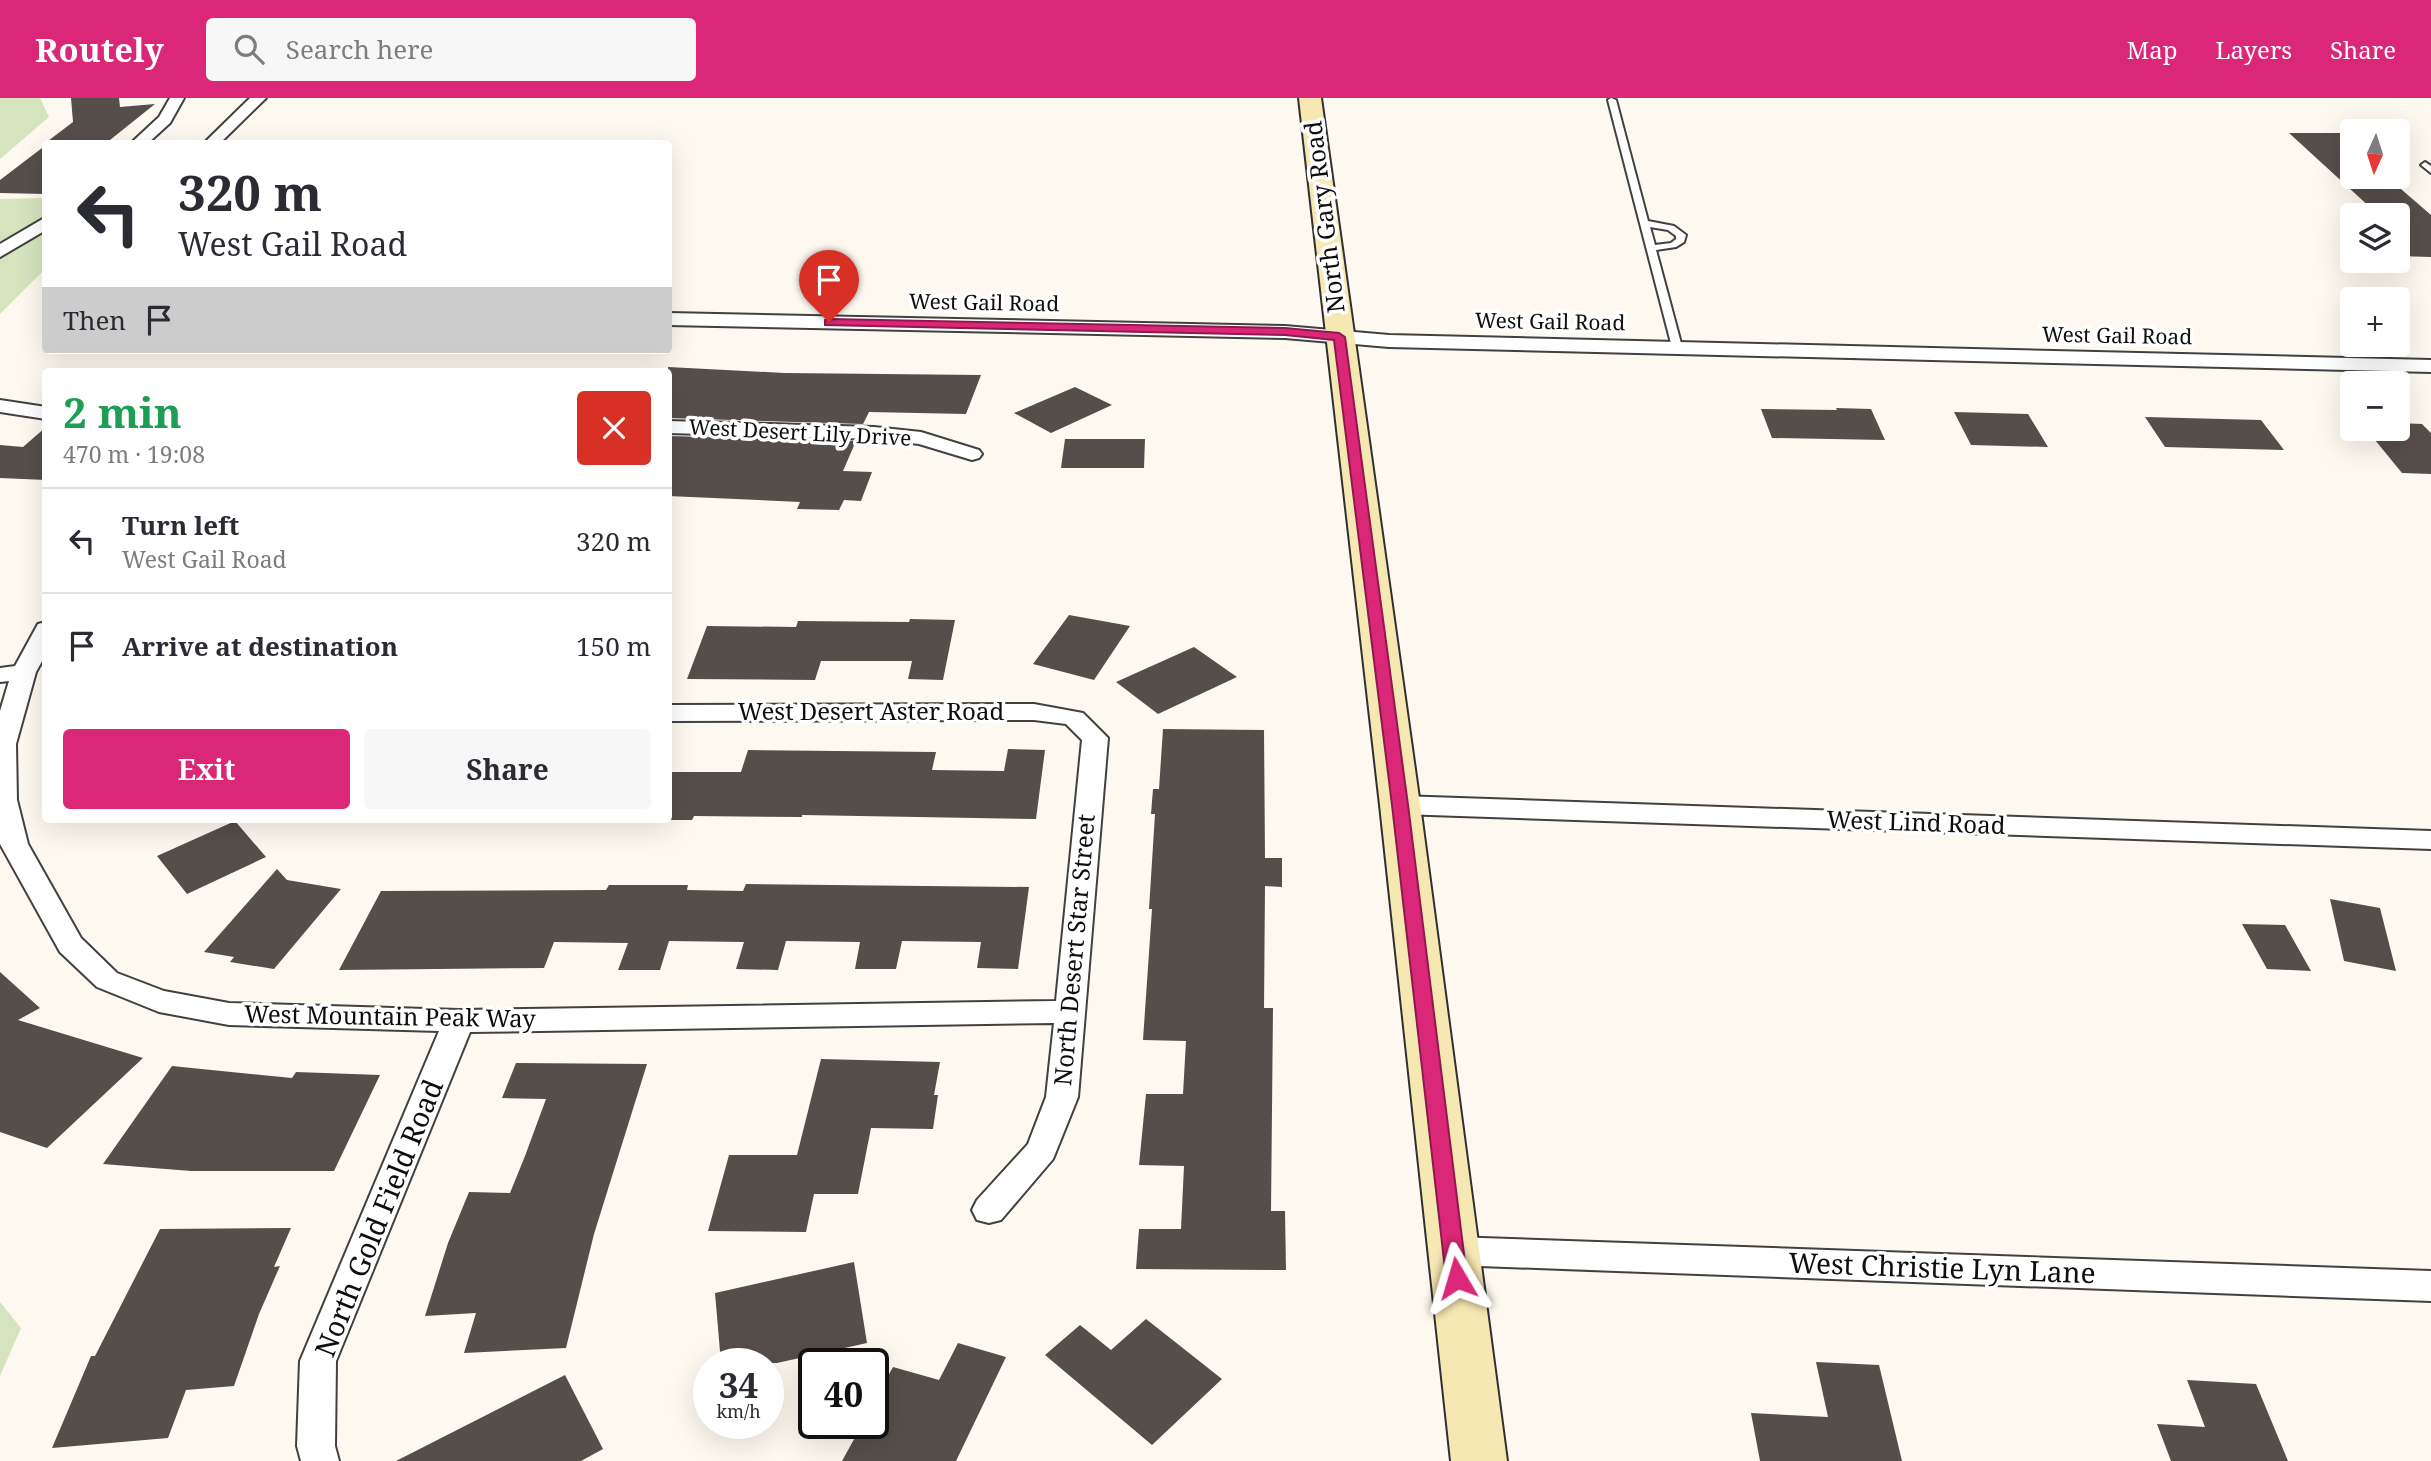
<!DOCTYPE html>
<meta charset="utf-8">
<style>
body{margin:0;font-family:"Noto Serif",serif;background:#f7f7f7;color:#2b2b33;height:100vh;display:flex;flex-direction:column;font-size:26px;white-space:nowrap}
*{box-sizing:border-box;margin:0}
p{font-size:23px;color:#7c7c81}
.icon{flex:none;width:38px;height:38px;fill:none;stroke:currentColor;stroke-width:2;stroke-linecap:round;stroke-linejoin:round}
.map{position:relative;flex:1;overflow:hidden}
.drawer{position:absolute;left:42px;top:270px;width:630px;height:455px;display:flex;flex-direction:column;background:#fff;border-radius:7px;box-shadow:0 7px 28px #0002}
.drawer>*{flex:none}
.top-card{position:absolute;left:42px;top:42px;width:630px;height:214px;border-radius:7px;box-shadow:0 7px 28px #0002;background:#fff;color:#2b2b33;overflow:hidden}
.needle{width:46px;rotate:183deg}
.tools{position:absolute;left:2340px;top:21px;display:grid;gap:14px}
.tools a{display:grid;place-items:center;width:70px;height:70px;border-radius:7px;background:#fff;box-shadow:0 7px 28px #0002;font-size:35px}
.speed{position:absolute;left:693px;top:1250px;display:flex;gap:14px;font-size:35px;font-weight:700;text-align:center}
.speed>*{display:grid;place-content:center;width:91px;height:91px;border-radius:50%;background:#fff;box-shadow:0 7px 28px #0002;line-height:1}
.speed small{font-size:18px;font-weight:400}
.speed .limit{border:4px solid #111;border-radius:10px;background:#fff;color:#111}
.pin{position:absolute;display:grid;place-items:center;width:60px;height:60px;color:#fff;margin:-72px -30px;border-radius:50% 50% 50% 0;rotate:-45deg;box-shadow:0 0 7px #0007}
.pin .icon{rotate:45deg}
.me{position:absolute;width:77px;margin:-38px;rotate:353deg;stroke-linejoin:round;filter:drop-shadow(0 0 5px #0008)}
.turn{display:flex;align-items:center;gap:24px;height:147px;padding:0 21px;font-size:32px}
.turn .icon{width:91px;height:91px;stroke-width:2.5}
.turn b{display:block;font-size:49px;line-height:60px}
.then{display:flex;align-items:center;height:66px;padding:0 21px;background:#0003;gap:14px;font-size:26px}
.round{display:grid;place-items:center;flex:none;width:74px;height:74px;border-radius:7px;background:#f7f7f7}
.headline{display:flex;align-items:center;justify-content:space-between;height:119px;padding:0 21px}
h1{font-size:42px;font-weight:700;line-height:52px;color:#1e9e55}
.cta{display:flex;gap:14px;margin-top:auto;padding:14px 21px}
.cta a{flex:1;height:80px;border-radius:7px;background:#db2777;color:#fff;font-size:28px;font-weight:700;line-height:80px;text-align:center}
.cta a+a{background:#f7f7f7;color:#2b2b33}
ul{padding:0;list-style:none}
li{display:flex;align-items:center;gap:21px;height:105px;padding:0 21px;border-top:2px solid #e1e1e2}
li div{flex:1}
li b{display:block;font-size:26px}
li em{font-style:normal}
header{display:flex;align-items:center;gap:42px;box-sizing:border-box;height:98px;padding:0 35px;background:#db2777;color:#fff}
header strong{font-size:33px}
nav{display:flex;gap:38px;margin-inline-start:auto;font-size:24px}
.search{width:490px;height:63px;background:#f7f7f7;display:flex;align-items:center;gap:18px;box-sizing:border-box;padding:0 24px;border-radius:7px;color:#7c7c81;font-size:26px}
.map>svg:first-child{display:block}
.green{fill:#d5e4bd}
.building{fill:#554e4b}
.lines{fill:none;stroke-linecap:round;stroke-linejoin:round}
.lane-casing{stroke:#414141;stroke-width:4}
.street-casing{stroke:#414141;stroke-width:4}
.secondary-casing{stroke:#303030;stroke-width:4}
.lane{fill:#fff;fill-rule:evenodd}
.street{fill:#fff;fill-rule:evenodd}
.secondary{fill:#f6e8b3;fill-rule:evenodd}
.route{fill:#db2777;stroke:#8e194d;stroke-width:2}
.labels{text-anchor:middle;stroke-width:7;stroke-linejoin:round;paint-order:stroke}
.far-street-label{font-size:21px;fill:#0e0e0e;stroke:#fff}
.street-label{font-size:24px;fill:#0e0e0e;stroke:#fff}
.near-street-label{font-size:28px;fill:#0e0e0e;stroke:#fff}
</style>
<header>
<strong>Routely</strong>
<div class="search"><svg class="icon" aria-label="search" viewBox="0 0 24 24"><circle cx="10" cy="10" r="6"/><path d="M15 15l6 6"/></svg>Search here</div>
<nav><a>Map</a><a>Layers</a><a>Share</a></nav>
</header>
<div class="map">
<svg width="2431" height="1363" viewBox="0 0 2431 1363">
<rect width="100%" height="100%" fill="#fdf9f0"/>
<path class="green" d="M 0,0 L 40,0 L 49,19 L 0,61 Z
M 46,100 L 45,171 L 0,216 L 0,101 Z
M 0,1204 L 21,1230 L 0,1278 Z"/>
<path class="building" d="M 71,0 L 119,0 L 120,9 L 155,6 L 105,46 L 44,46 L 73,24 Z
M 2289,35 L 2342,35 L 2352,44 L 2352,79 L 2387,79 L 2431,117 L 2431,159 L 2398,158 L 2398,111 L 2372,111 Z
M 46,47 L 46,96 L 0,95 L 0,82 Z
M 668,269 L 784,275 L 981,277 L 966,316 L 869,314 L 863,326 L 668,320 Z
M 1075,289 L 1112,307 L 1051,335 L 1014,315 Z
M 1836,310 L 1871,311 L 1885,342 L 1772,340 L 1761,311 L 1837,312 Z
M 1954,314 L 2028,316 L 2048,349 L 1971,347 Z
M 2145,319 L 2261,322 L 2284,352 L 2165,349 Z
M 2398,325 L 2422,326 L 2431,335 L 2431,376 L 2402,375 L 2366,331 L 2398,331 Z
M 46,329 L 46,382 L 0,380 L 0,347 L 23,349 Z
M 668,338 L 856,343 L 843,373 L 872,374 L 861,403 L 844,402 L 839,412 L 797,411 L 800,404 L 668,398 Z
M 1065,341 L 1145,341 L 1144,370 L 1061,370 Z
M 1069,517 L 1130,528 L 1094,582 L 1033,566 Z
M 910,521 L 955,522 L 943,582 L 908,581 L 912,563 L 821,563 L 815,582 L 687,581 L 707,528 L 796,529 L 798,523 L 909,524 Z
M 1194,549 L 1237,579 L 1158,616 L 1116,584 Z
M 1163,631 L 1264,632 L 1265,760 L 1282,760 L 1282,789 L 1265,788 L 1264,910 L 1273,910 L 1271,1113 L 1285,1113 L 1286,1172 L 1136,1171 L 1139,1131 L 1181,1131 L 1184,1068 L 1139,1067 L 1146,996 L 1183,996 L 1186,943 L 1143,942 L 1152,811 L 1149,811 L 1155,716 L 1151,716 L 1153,691 L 1159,691 Z
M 1008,651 L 1045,652 L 1036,721 L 802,717 L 802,719 L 694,718 L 692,722 L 668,722 L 668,674 L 741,674 L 748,652 L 936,654 L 932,672 L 1004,673 Z
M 235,723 L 266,759 L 187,796 L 157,758 Z
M 277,771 L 287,782 L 341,791 L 274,871 L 230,864 L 234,859 L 204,854 Z
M 746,786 L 1029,789 L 1018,871 L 977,870 L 981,844 L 902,843 L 896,871 L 855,871 L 860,844 L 786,843 L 778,872 L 736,871 L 744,844 L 669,843 L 660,872 L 618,872 L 628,845 L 554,844 L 544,870 L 339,872 L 381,793 L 606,792 L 609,787 L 688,787 L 687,792 L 743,793 Z
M 2330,801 L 2380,810 L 2396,873 L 2344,863 Z
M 2242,826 L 2285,827 L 2311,873 L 2267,871 Z
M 0,874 L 40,910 L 18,922 L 143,960 L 47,1050 L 0,1034 Z
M 821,961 L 940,964 L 934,997 L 938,997 L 933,1031 L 871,1030 L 858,1096 L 814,1096 L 806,1134 L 708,1133 L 729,1057 L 797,1057 Z
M 516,965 L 647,966 L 594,1136 L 566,1250 L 464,1255 L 476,1215 L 425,1218 L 448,1145 L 469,1094 L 510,1095 L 525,1058 L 546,1001 L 502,1000 Z
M 172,968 L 292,980 L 296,974 L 380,977 L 334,1073 L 191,1073 L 103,1066 Z
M 291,1130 L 274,1169 L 280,1168 L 259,1216 L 234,1288 L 186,1292 L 168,1340 L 52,1350 L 91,1258 L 95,1258 L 160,1131 Z
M 854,1164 L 867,1245 L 777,1265 L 721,1265 L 715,1195 Z
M 1146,1221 L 1222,1281 L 1152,1347 L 1045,1257 L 1080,1227 L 1111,1252 Z
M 958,1245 L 1006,1259 L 956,1363 L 842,1363 L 863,1325 L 873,1325 L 873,1305 L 893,1269 L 939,1282 Z
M 1816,1264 L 1879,1267 L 1902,1363 L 1760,1363 L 1751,1315 L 1828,1319 Z
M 565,1277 L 603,1351 L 581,1363 L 396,1363 Z
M 2187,1282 L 2256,1286 L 2288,1363 L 2171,1363 L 2157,1326 L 2205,1329 Z"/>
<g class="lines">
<g class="lane-casing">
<path id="lane" d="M 1611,0 L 1616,2 L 1648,123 L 1674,128 L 1686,137 L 1684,144 L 1676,149 L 1656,152 L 1682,249 L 1681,251 L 1672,249 L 1608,2 ZM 1650,129 L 1668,132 L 1676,138 L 1676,141 L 1671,145 L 1655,147 Z
M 2425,64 L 2431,68 L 2431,75 L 2421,67 Z"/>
</g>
<g class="street-casing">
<path id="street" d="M 170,0 L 184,0 L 170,25 L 147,46 L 130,46 L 159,19 Z
M 250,0 L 266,0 L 219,46 L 203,46 Z
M 46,119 L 46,132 L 0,159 L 0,146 Z
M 668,215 L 1285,228 L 1389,237 L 2431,262 L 2431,274 L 1389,249 L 1285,240 L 668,227 Z
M 0,302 L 46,309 L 46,321 L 0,314 Z
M 668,323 L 874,329 L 921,334 L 979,352 L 982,356 L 979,360 L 972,362 L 919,346 L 874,341 L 668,335 Z
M 46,524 L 46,556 L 36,574 L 16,646 L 17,702 L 28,746 L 81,840 L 117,875 L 164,893 L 229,905 L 459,912 L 1056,903 L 1082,642 L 1066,626 L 1034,622 L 668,623 L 668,607 L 1034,606 L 1083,615 L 1108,640 L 1078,999 L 1053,1061 L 1001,1122 L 989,1125 L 977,1122 L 972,1112 L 977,1102 L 1028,1046 L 1046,999 L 1054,925 L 470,934 L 336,1263 L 335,1348 L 339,1363 L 301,1363 L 297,1348 L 300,1263 L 439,933 L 229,927 L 159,914 L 97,889 L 60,854 L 0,746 L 0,613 L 9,583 L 0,584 L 0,570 L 15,568 L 38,526 Z
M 1400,698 L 2431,733 L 2431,751 L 1400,716 L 1391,713 L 1387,707 L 1391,701 Z
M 1453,1139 L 2431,1173 L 2431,1203 L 1453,1167 L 1441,1163 L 1436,1153 L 1441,1143 Z"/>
</g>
<g class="secondary-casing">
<path id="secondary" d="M 1299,0 L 1321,0 L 1420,707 L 1507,1363 L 1451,1363 L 1380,707 Z"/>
</g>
<use href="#lane" class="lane"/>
<use href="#street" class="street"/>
<use href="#secondary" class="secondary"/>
</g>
<path class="route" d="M 829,221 L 1285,230 L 1339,235 L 1345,239 L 1408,707 L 1467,1180 L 1464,1186 L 1457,1188 L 1449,1186 L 1446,1180 L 1392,707 L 1334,242 L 1285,237 L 825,227 L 825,222 Z"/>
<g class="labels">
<g class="far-street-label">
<text transform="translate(984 205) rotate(1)" y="7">West Gail Road</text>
<text transform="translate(1550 224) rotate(1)" y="7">West Gail Road</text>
<text transform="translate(2117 238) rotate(1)" y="7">West Gail Road</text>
<text transform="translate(800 335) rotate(3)" y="7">West Desert Lily Drive</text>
</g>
<g class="street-label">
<text transform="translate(1325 119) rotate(-97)" y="8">North Gary Road</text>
<text x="871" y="622">West Desert Aster Road</text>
<text transform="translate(1916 725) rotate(2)" y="8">West Lind Road</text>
<text transform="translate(1075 852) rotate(-85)" y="8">North Desert Star Street</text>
<text transform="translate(390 919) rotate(1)" y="8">West Mountain Peak Way</text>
</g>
<g class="near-street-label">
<text transform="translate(379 1120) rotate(-68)" y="10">North Gold Field Road</text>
<text transform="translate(1942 1170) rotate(2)" y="10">West Christie Lyn Lane</text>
</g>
</g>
</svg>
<div class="tools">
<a><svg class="needle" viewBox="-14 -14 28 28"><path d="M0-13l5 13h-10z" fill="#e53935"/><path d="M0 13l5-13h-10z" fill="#7c7c81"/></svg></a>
<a><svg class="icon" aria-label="layers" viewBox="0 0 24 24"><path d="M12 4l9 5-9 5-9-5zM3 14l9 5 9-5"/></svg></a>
<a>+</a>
<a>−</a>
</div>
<div class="speed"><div>34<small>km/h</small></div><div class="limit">40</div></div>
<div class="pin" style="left:829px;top:224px;background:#d93025"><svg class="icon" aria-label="arrive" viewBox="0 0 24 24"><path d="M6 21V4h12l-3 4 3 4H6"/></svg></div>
<svg class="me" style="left:1457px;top:1180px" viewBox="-20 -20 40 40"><path d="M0-17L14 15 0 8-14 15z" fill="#db2777" stroke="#fff" stroke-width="4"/></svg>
<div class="top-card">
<div class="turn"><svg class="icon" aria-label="left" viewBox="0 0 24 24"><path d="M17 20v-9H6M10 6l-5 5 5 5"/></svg><div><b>320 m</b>West Gail Road</div></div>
<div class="then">Then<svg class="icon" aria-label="arrive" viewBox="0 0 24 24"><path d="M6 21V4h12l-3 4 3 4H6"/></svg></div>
</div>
<section class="drawer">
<div class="headline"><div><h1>2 min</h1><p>470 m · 19:08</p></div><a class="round" style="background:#d93025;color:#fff"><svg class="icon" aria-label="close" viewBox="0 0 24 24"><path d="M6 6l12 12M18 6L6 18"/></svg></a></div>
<ul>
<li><svg class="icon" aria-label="left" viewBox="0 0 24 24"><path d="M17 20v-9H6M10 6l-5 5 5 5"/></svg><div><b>Turn left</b><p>West Gail Road</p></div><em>320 m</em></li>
<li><svg class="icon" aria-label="arrive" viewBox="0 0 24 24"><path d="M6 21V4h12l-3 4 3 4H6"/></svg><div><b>Arrive at destination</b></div><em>150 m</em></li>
</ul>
<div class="cta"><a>Exit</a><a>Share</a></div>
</section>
</div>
